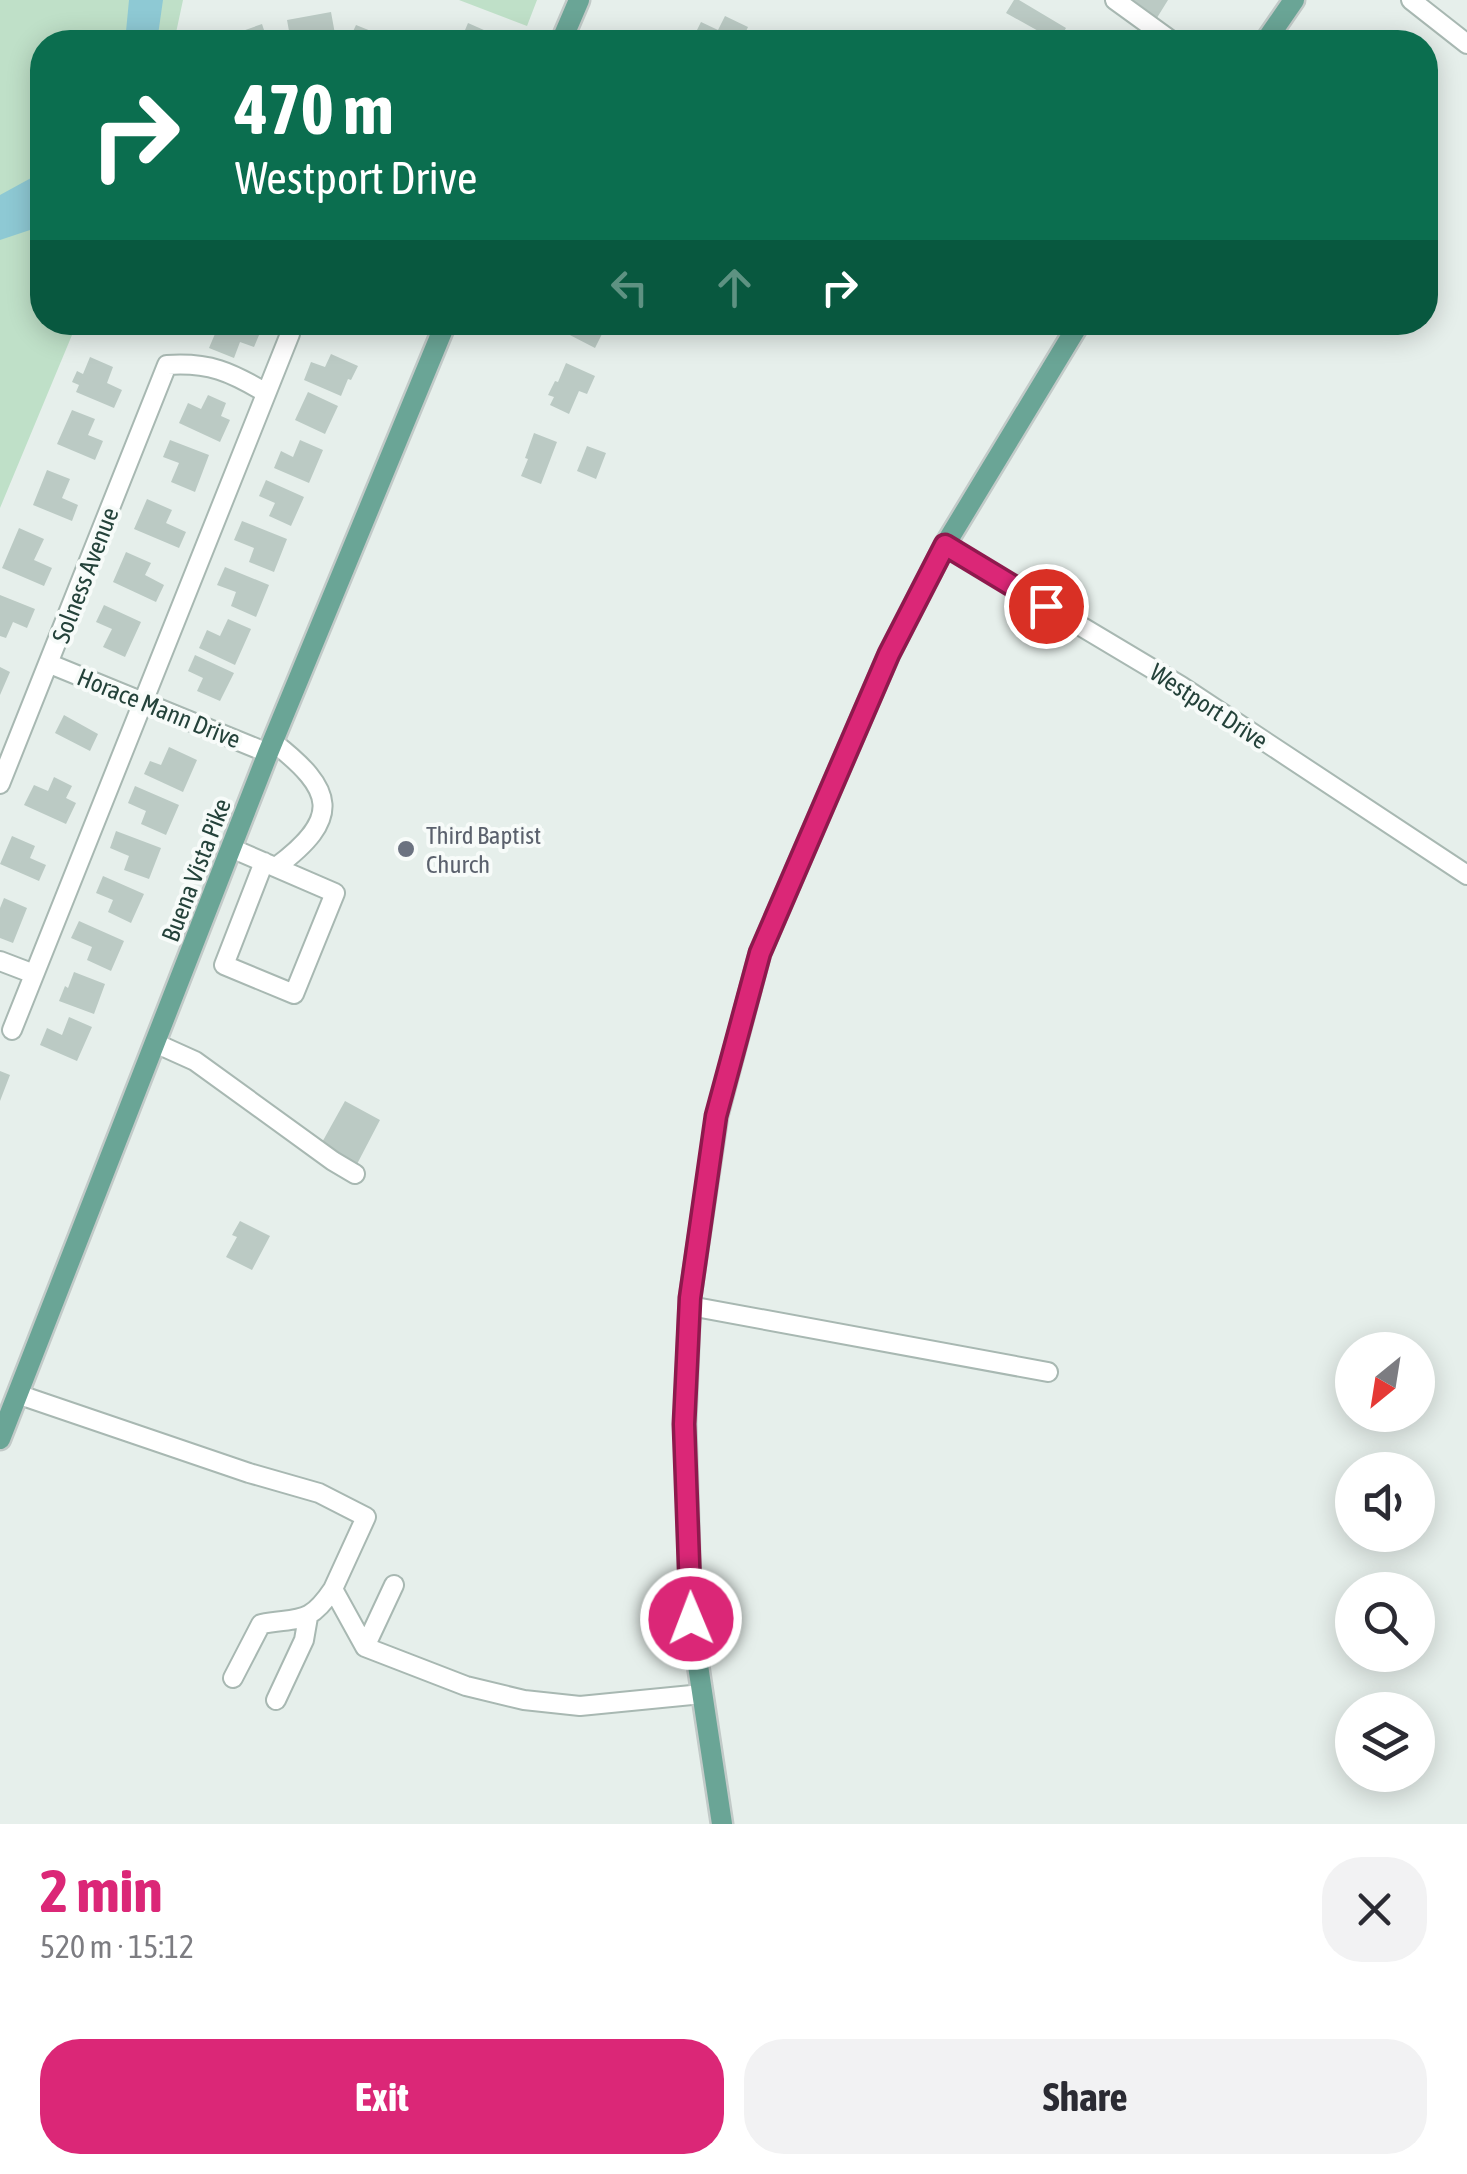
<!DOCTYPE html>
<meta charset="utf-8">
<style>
body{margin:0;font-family:"Asap Condensed",sans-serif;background:#f2f2f3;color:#2b2b33;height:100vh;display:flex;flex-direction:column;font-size:38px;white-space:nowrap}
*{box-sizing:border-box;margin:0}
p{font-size:32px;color:#7c7c81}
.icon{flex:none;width:55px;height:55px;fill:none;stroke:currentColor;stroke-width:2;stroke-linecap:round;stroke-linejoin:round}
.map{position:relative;height:1824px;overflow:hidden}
.sheet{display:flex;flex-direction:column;background:#fff;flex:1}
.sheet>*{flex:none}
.top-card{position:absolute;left:30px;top:30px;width:1408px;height:305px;border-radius:40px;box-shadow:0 5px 25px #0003;background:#0b6e4f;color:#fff;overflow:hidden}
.needle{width:65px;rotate:210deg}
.fabs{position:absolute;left:1335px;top:1332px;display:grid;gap:20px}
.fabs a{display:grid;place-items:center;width:100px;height:100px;border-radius:50%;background:#fff;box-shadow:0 5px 25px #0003;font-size:50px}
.pin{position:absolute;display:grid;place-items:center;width:85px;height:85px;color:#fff;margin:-42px;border:5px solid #fff;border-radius:50%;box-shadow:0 2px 10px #0007}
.me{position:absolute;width:110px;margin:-55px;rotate:359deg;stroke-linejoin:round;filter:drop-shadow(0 0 8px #0008)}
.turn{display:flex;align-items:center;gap:35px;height:210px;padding:0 40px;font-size:45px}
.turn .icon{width:130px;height:130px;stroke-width:2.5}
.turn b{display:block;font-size:70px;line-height:85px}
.lanes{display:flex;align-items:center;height:95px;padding:0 40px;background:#0003;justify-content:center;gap:50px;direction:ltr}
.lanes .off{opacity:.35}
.round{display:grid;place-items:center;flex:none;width:105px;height:105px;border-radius:40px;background:#f2f2f3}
.head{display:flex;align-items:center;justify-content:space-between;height:170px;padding:0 40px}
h1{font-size:60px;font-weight:700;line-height:75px;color:#db2777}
.action{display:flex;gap:20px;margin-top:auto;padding:20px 40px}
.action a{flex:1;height:115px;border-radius:40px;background:#db2777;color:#fff;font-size:40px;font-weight:700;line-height:115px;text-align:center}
.action a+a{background:#f2f2f3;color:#2b2b33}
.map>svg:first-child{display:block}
.green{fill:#bfe0c8}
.water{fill:#8ec9d4}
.building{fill:#bbcac4}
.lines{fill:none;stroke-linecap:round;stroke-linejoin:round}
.minor-casing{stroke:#a8b8b2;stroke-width:22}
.major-casing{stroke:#c2cac8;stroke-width:25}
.minor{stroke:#fff;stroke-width:18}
.major{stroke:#6aa596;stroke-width:20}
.route-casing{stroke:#8e194d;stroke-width:25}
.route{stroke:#db2777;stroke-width:18}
.worship-dot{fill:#6b7280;stroke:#f7fbf9;stroke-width:4}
.labels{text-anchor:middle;stroke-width:8;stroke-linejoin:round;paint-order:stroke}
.street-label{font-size:25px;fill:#24423a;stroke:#f7fbf9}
.worship-label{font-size:25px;fill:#5b616d;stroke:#f7fbf9;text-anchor:start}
</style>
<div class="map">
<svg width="1467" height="1824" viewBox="0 0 1467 1824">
<rect width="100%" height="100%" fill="#e6efeb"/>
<path class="green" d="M 0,0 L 183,0 L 174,42 L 42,42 L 42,322 L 77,323 L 0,508 Z
M 459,0 L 537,0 L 527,26 Z"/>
<path class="water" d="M 129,0 L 163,0 L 157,42 L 125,42 Z
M 42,172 L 42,226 L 0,240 L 0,195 Z"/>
<path class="building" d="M 1014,0 L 1019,0 L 1066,28 L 1058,42 L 1006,13 Z
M 1123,0 L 1168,0 L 1155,21 Z
M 331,12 L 335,34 L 310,39 L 311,42 L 291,42 L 287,20 Z
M 725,16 L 748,27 L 741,42 L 691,42 L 701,22 L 718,30 Z
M 468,23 L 502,38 L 500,42 L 460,42 Z
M 262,24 L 268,42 L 234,42 L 231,35 Z
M 356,25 L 386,37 L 383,42 L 348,42 Z
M 220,322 L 248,322 L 262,328 L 254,347 L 240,342 L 234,358 L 209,348 Z
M 569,322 L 608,322 L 595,348 L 564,332 Z
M 331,354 L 358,366 L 351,380 L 348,379 L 341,396 L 304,380 L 311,362 L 325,367 Z
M 90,357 L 113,367 L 107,383 L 122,390 L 114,408 L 76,392 L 79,385 L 72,382 L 77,371 L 83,374 Z
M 566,363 L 595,376 L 587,394 L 579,391 L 569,414 L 550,405 L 554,397 L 548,395 L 555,381 L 558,382 Z
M 308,392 L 338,406 L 325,434 L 295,420 Z
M 208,395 L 226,403 L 221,416 L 230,420 L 220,442 L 179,423 L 188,403 L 201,409 Z
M 72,410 L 95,419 L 88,435 L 103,441 L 95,460 L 57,444 Z
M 534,433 L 557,442 L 541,484 L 521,476 L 528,459 L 525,458 Z
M 170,440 L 209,455 L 195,492 L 171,482 L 179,463 L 163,457 Z
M 300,440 L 323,450 L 309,483 L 274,468 L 281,451 L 293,457 Z
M 587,446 L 606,453 L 596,479 L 577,471 Z
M 47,470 L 70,479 L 62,498 L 78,505 L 72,521 L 33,505 Z
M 266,480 L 304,497 L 291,526 L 269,516 L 275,503 L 259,496 Z
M 147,499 L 172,510 L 166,523 L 186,532 L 179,548 L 134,529 Z
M 242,521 L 287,539 L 274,572 L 249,562 L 254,548 L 234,540 Z
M 19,528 L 44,539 L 34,560 L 52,568 L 44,586 L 2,568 Z
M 126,552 L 151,563 L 145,575 L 164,585 L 156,602 L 113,582 Z
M 225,567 L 269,585 L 256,617 L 231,606 L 236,592 L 217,585 Z
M 0,595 L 35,609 L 27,628 L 13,622 L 6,638 L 0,636 Z
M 104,605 L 141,622 L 125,657 L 103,647 L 112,629 L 96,622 Z
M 228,619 L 251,629 L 235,665 L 199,648 L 207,630 L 220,636 Z
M 195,655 L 234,673 L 220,701 L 197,691 L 203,678 L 188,671 Z
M 0,667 L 10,672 L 0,695 Z
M 64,715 L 98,734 L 90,751 L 55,733 Z
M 169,747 L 197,760 L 183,792 L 144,774 L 150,761 L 161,765 Z
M 54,777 L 72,786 L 66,798 L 76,803 L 66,824 L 24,805 L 34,785 L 48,791 Z
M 135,786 L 179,805 L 166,835 L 141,824 L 146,811 L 128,803 Z
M 116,831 L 161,848 L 149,879 L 124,870 L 129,856 L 110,848 Z
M 12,836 L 35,846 L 30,858 L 46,865 L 39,881 L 0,864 Z
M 103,876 L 144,894 L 131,923 L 108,912 L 113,900 L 96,893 Z
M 4,898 L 27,908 L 13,943 L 0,938 L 0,908 Z
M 79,921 L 124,941 L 111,971 L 87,960 L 92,947 L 71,938 Z
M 74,972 L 105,984 L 94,1014 L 59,1001 L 65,986 L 68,988 Z
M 69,1017 L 92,1027 L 77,1061 L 40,1045 L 47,1028 L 62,1035 Z
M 0,1071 L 10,1075 L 0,1101 Z
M 345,1101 L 380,1120 L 356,1166 L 320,1146 Z
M 240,1221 L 270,1236 L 252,1270 L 226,1257 L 237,1237 L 232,1235 Z"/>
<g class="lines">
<g class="minor-casing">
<path id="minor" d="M 1115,0 L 1173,42
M 1411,0 L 1467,44
M 945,545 L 1181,686 L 1467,875
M 50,664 L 268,753
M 273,742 C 335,790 342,818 276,867
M 0,784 L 167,365 C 209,362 231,372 266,393
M 231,848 L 335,893 L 294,994 L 224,965 L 264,862
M 0,961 L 34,974
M 12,1030 L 290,334
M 155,1043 L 195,1061 L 333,1161 L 355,1174
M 690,1306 L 1048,1372
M 17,1394 L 249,1473 L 319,1493 L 366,1517 L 333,1589 L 365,1647 L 466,1686 L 524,1700 L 580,1706 L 702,1694
M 365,1647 L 394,1585
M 233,1678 L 261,1624 C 300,1617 309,1625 333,1589
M 276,1700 L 304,1640 L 308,1617"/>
</g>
<g class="major-casing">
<path id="major" d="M 561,42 L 579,0
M 1265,42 L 1294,0
M 0,1439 L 268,753 L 446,322
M 722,1824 L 691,1619 L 685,1423 L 690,1298 L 717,1116 L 760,953 L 889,654 L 945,545 L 1080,322"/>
</g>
<use href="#minor" class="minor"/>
<use href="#major" class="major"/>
</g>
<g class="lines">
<g class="route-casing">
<path id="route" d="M 691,1619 L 684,1424 L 690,1298 L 716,1116 L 760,953 L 889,654 L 945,545 L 1046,606"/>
</g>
<use href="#route" class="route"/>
</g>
<circle class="worship-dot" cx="406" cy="849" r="10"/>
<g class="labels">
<g class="street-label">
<text transform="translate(85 575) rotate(-69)" y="9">Solness Avenue</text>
<text transform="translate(1209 706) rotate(33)" y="9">Westport Drive</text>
<text transform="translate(159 708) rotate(22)" y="9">Horace Mann Drive</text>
<text transform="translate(196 870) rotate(-69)" y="9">Buena Vista Pike</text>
</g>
<g class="worship-label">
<text x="426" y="844">Third Baptist<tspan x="426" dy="29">Church</tspan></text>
</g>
</g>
</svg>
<div class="fabs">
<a><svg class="needle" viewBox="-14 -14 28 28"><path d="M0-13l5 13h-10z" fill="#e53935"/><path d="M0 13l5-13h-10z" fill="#7c7c81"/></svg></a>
<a><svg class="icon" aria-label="sound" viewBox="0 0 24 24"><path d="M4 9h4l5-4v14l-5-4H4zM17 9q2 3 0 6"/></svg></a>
<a><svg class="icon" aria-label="search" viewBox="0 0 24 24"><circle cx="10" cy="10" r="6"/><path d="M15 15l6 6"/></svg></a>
<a><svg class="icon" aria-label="layers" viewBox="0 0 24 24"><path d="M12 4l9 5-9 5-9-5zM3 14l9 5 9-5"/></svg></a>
</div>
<div class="pin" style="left:1046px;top:606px;background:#d93025"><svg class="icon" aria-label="arrive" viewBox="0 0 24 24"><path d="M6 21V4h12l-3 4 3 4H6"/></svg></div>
<svg class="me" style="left:691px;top:1619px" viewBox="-20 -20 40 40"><circle r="17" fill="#db2777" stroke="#fff" stroke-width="3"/><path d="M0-11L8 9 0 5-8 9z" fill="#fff"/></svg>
<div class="top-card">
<div class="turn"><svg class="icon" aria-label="right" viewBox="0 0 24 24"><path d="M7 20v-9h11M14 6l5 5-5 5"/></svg><div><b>470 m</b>Westport Drive</div></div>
<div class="lanes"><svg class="icon off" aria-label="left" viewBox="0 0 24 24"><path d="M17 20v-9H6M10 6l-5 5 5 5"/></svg><svg class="icon off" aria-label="ahead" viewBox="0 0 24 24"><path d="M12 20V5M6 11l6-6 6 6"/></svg><svg class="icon" aria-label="right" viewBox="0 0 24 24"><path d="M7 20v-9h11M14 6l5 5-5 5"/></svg></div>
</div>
</div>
<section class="sheet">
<div class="head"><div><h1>2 min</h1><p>520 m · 15:12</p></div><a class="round"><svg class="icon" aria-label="close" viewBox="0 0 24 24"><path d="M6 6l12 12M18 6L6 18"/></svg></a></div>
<div class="action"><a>Exit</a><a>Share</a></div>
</section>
